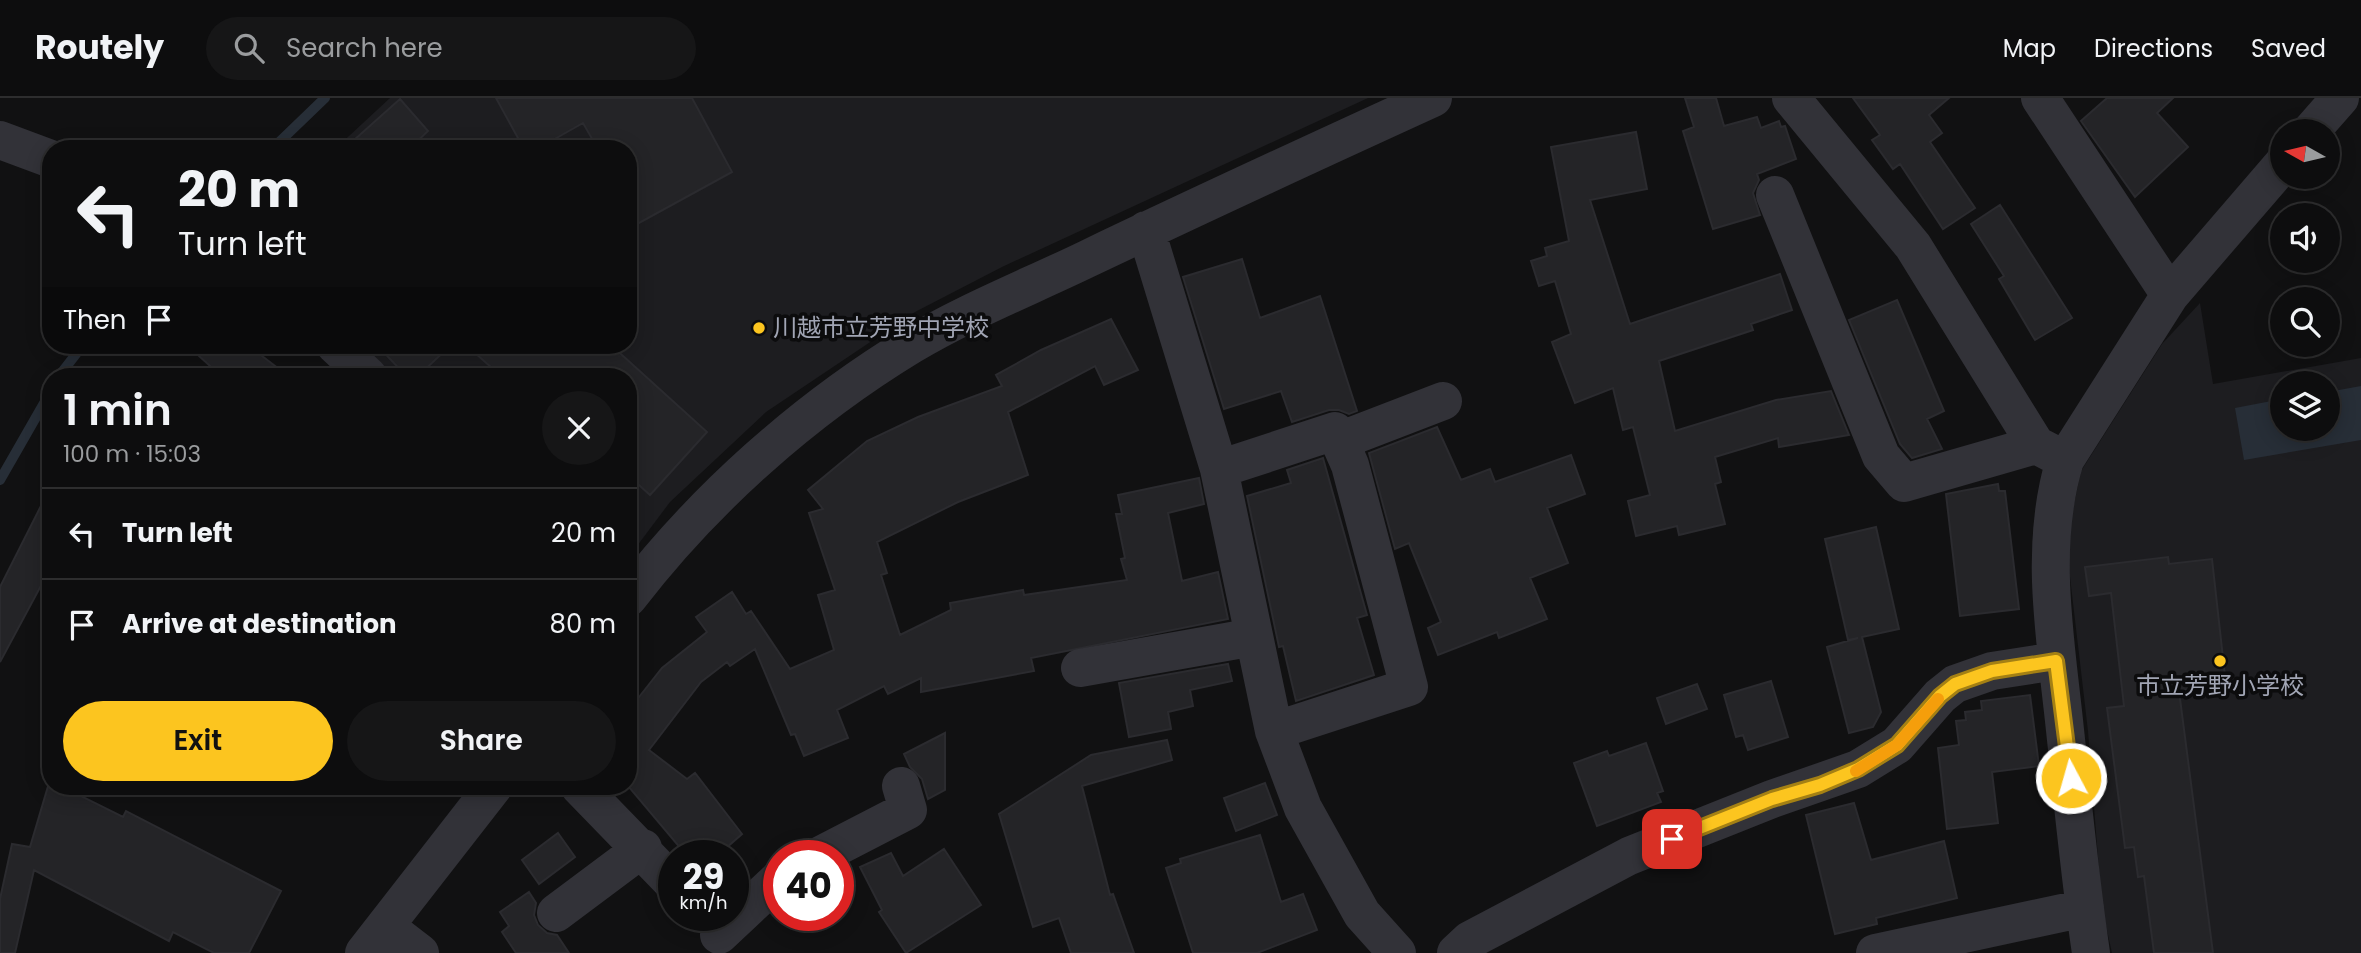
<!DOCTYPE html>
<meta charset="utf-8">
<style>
body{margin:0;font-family:Poppins,"Noto Sans JP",sans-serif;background:#161617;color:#f1f3f6;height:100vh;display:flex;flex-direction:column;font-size:26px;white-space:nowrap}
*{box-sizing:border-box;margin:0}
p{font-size:23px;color:#9a9c9e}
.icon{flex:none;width:38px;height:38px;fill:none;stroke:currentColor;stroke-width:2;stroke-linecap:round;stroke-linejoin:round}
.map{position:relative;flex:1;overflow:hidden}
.panel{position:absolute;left:42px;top:270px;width:595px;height:427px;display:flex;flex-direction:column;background:#0d0d0e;border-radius:28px;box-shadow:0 4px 18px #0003,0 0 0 2px #2d2d2e}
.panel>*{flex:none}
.hud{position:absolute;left:42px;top:42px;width:595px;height:214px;border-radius:28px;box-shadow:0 4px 18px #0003,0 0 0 2px #2d2d2e;background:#0d0d0e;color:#f1f3f6;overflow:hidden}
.needle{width:46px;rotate:278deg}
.controls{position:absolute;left:2270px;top:21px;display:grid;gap:14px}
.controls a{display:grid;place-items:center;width:70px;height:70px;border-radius:50%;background:#0d0d0e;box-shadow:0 4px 18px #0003,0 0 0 2px #2d2d2e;font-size:35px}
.speed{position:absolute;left:658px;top:742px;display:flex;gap:14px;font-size:35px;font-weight:700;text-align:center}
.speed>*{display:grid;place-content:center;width:91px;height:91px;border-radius:50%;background:#0d0d0e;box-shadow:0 4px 18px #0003,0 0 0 2px #2d2d2e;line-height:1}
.speed small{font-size:18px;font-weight:400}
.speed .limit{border:10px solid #d22;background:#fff;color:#111}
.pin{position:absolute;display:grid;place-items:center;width:60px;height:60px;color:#fff;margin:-30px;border-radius:14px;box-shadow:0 4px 10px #0006}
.me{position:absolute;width:77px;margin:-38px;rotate:354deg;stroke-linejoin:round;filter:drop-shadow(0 0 5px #0008)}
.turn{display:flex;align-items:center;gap:24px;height:147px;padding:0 21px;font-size:32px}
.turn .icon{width:91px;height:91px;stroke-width:2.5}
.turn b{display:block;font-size:49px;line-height:60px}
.then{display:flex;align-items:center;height:66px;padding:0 21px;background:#0003;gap:14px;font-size:26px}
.round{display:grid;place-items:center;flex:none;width:74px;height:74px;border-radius:37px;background:#161617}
.head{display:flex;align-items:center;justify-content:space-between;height:119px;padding:0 21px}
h1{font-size:42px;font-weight:600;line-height:52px}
.button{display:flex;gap:14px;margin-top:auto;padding:14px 21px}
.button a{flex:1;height:80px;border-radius:42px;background:#fcc51f;color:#111;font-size:28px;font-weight:600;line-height:80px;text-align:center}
.button a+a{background:#161617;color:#f1f3f6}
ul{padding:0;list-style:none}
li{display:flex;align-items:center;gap:21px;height:91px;padding:0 21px;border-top:2px solid #2d2d2e}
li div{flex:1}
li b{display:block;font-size:26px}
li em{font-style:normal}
header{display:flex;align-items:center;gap:42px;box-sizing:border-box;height:98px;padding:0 35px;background:#0d0d0e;border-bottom:2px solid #2d2d2e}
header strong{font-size:33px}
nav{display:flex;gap:38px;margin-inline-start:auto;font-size:24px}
.search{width:490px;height:63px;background:#161617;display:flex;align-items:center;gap:18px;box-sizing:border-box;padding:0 24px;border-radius:38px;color:#9a9c9e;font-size:26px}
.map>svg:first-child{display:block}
.built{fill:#1d1d20;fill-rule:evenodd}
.water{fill:#272e37}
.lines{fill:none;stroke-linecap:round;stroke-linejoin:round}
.stream{stroke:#272e37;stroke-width:10}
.building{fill:#242427;stroke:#2b2b2f;stroke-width:2}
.minor{stroke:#323238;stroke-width:38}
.route-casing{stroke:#a48014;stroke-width:18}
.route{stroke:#fcc51f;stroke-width:12}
.slow{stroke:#f59e0b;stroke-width:12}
.poi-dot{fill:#fcc51f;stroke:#0c0c0d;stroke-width:2.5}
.labels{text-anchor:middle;stroke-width:7;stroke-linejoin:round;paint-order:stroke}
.poi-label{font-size:24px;fill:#a1a5b4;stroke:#0c0c0d;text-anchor:start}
</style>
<header>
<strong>Routely</strong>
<div class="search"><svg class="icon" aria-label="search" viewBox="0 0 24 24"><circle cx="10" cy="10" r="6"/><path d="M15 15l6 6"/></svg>Search here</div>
<nav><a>Map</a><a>Directions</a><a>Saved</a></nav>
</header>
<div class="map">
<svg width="2361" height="855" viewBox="0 0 2361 855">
<rect width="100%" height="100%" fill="#111112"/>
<path class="built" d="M 390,0 L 1368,0 L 1002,169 L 915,214 L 766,314 L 670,404 L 628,460 L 628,278 L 388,278 L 355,247 L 628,247 L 628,51 L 335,51 Z
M 2200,205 L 2213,286 L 2361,260 L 2361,855 L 2112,855 L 2102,810 L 2088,633 L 2068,462 L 2070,425 L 2081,373 L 2162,246 ZM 2282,285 L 2328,285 L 2328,331 L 2282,331 Z"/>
<path class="water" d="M 2361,288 L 2361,342 L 2244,362 L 2235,310 L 2282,301 L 2282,331 L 2328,331 L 2328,294 Z"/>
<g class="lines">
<path class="stream" d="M 272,51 L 325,0
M 59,278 L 83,247
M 0,382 L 51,293"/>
</g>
<path class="building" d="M 496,0 L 692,0 L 732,74 L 628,131 L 628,51 L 598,51 L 583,25 L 537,51 L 524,51 Z
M 1685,0 L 1716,0 L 1724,28 L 1757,19 L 1761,30 L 1779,23 L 1781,29 L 1785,28 L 1796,61 L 1757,76 L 1759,82 L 1753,95 L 1760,117 L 1713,131 L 1683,33 L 1694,29 Z
M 1853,0 L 1949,0 L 1929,17 L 1942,35 L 1930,44 L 1975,110 L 1943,131 L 1900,66 L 1893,71 L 1872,42 L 1880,37 Z
M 2107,0 L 2173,0 L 2157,15 L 2188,49 L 2135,99 L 2081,23 Z
M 400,1 L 428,33 L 409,51 L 344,51 Z
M 1636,34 L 1647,91 L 1590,102 L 1630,226 L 1780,176 L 1792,212 L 1751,226 L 1753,232 L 1659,263 L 1675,333 L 1776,302 L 1831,293 L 1849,337 L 1779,349 L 1778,340 L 1715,359 L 1721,384 L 1715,386 L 1725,426 L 1679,437 L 1677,428 L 1636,438 L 1628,403 L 1650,397 L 1633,329 L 1623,332 L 1613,290 L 1575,305 L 1552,244 L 1571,236 L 1555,183 L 1539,188 L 1531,163 L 1547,158 L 1545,150 L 1569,143 L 1551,49 Z
M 2000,107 L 2072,220 L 2035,242 L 1999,181 L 2004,178 L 1971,126 Z
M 1242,161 L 1260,220 L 1320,198 L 1357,313 L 1349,316 L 1339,312 L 1329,312 L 1292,324 L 1281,293 L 1224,311 L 1183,179 Z
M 1897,202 L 1944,313 L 1927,321 L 1942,351 L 1912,360 L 1900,346 L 1849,222 Z
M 1111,221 L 1138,272 L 1104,287 L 1095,268 L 1008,314 L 1028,377 L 958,404 L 877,444 L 887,475 L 881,477 L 900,537 L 951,512 L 950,505 L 1023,492 L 1024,497 L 1127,482 L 1121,461 L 1125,460 L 1116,416 L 1122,416 L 1118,397 L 1199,380 L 1204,406 L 1168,415 L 1182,483 L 1218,474 L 1228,521 L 1031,560 L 1034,573 L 921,594 L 921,580 L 888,596 L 884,588 L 837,612 L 848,640 L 804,658 L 795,636 L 791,637 L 755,551 L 730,568 L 727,564 L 701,584 L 649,652 L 687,681 L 695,675 L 742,736 L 717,758 L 687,758 L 628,688 L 628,613 L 662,570 L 707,534 L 696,519 L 732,494 L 746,516 L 751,513 L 790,571 L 834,552 L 818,497 L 835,492 L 809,415 L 823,411 L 808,392 L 867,343 L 918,319 L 1002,288 L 996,277 L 1041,252 Z
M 187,247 L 248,247 L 288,278 L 221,278 Z
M 377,247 L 451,247 L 418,278 L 406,278 Z
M 466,247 L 611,247 L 707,334 L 650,397 L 628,377 L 628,278 L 501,278 Z
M 1437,329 L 1461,382 L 1490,371 L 1495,384 L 1571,357 L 1585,396 L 1547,410 L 1568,465 L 1530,480 L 1547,521 L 1499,540 L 1497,534 L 1438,557 L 1428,530 L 1441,524 L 1409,445 L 1395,451 L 1369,355 Z
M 1323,360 L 1367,517 L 1357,520 L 1374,577 L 1296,603 L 1283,548 L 1279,549 L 1247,398 L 1291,385 L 1287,372 Z
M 1998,386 L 1999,393 L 2005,393 L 2019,511 L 1960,518 L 1946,396 Z
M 51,388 L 51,469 L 0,564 L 0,489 Z
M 1876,429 L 1899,531 L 1862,539 L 1881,614 L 1873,629 L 1849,635 L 1827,549 L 1858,540 L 1848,542 L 1825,441 Z
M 2168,459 L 2169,466 L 2212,461 L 2226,587 L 2179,593 L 2213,855 L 2154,855 L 2144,778 L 2138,779 L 2134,749 L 2125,750 L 2107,610 L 2124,608 L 2111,495 L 2089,498 L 2085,469 Z
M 1228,566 L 1232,583 L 1190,592 L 1193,608 L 1168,614 L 1171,631 L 1129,639 L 1119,585 Z
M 1771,583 L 1788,639 L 1748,652 L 1743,637 L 1736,639 L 1724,597 Z
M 1697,586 L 1707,611 L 1666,626 L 1657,600 Z
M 2030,597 L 2039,668 L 1992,674 L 1998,725 L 1947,731 L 1938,650 L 1959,647 L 1956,623 L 1966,622 L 1965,614 L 1982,612 L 1981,603 Z
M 945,635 L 945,692 L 928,701 L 922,681 L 910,669 L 904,656 Z
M 1167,642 L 1172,662 L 1082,688 L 1110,797 L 1113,796 L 1134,855 L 1071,855 L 1059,820 L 1033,829 L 999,716 L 1091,657 Z
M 1646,645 L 1663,693 L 1657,695 L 1661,704 L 1597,728 L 1574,665 L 1607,653 L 1609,658 Z
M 49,685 L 62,691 L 63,689 L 123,719 L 126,713 L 281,793 L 249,855 L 214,855 L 173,834 L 169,843 L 34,772 L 15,855 L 0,855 L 0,801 L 12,746 L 30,749 Z
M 1265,685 L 1277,717 L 1236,733 L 1224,700 Z
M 1854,705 L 1871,762 L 1944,743 L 1957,800 L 1876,820 L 1877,826 L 1835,836 L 1806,717 Z
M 558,735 L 575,759 L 539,786 L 522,762 Z
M 1260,737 L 1281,804 L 1303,796 L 1317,832 L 1257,855 L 1193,855 L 1166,770 L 1181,765 L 1180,761 Z
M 944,751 L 981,807 L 906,855 L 879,814 L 882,812 L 860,769 L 891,755 L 903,778 Z
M 529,794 L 536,805 L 534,817 L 538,827 L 547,835 L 557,837 L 569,855 L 516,855 L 502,834 L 509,828 L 500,814 Z"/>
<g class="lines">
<path class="minor" d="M 1791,0 L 1913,148 L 2036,347 L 2065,362
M 2040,0 L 2170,197
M 2311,33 L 2340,0
M 0,42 L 51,61
M 1775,97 L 1881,358 L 1904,385 L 2036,347
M 1146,132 L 1219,371 L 1274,633 L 1303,710 L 1362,816 L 1397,855
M 335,247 L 368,278
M 1339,343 L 1443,303
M 1219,371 L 1335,333 L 1350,367 L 1409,589 L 1274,633
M 628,500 C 704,401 804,312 911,247 C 966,214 1029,189 1087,161 C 1202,106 1317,53 1433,0
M 1080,570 L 1254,539
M 579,688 L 674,786
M 819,758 L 908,712 L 901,688
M 556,815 L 643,750
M 385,828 L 420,855
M 719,837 L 779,781
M 364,855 L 494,688
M 1456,855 L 1470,842 L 1629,758 L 1772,701 L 1858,671 L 1897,647 L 1940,598 L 1955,586 L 1992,573 L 2056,563
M 1875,855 L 2085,810
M 2091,855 C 2080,781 2073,707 2065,632 C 2056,543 2038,450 2065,362 L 2170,197 L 2282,67"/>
</g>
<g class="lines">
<g class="route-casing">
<path id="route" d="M 1672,741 L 1772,701 L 1820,687 L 1858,671 L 1897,647 L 1940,598 L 1955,586 L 1992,573 L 2056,563 L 2071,680"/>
</g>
<use href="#route" class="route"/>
<path class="slow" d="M 1856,673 L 1897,647 L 1938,601"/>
</g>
<g class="poi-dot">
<circle cx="759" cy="230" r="7"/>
<circle cx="2220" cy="563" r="7"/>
</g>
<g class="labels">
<g class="poi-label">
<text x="773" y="238">川越市立芳野中学校</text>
<text x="2220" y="596" text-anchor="middle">市立芳野小学校</text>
</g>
</g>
</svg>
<div class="controls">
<a><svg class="needle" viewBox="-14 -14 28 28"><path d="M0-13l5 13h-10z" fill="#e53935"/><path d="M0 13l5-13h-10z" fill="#9a9c9e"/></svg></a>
<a><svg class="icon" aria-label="sound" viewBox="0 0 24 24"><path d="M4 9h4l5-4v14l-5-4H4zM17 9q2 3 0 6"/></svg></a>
<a><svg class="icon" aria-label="search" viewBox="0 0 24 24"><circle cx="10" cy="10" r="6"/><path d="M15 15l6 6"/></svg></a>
<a><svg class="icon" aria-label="layers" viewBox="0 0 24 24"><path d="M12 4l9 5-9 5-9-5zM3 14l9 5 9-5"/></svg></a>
</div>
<div class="speed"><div>29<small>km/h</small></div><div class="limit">40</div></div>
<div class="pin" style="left:1672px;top:741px;background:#d93025"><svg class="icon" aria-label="arrive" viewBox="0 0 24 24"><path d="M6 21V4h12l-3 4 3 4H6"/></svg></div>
<svg class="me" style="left:2071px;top:680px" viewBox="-20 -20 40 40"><circle r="17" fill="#fcc51f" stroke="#fff" stroke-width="3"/><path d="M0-11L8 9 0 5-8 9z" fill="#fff"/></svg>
<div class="hud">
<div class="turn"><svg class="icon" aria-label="left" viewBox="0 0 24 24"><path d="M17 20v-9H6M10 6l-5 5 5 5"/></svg><div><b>20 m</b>Turn left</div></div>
<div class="then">Then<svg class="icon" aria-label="arrive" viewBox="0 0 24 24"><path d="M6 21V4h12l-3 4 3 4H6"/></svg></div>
</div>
<section class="panel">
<div class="head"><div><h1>1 min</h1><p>100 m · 15:03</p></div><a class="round"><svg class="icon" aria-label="close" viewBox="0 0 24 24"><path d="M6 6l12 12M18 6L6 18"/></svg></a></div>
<ul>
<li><svg class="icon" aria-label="left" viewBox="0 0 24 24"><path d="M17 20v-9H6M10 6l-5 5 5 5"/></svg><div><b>Turn left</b></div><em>20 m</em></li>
<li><svg class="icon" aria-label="arrive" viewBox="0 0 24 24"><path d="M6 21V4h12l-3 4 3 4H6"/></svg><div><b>Arrive at destination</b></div><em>80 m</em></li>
</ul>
<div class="button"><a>Exit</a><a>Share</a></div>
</section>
</div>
